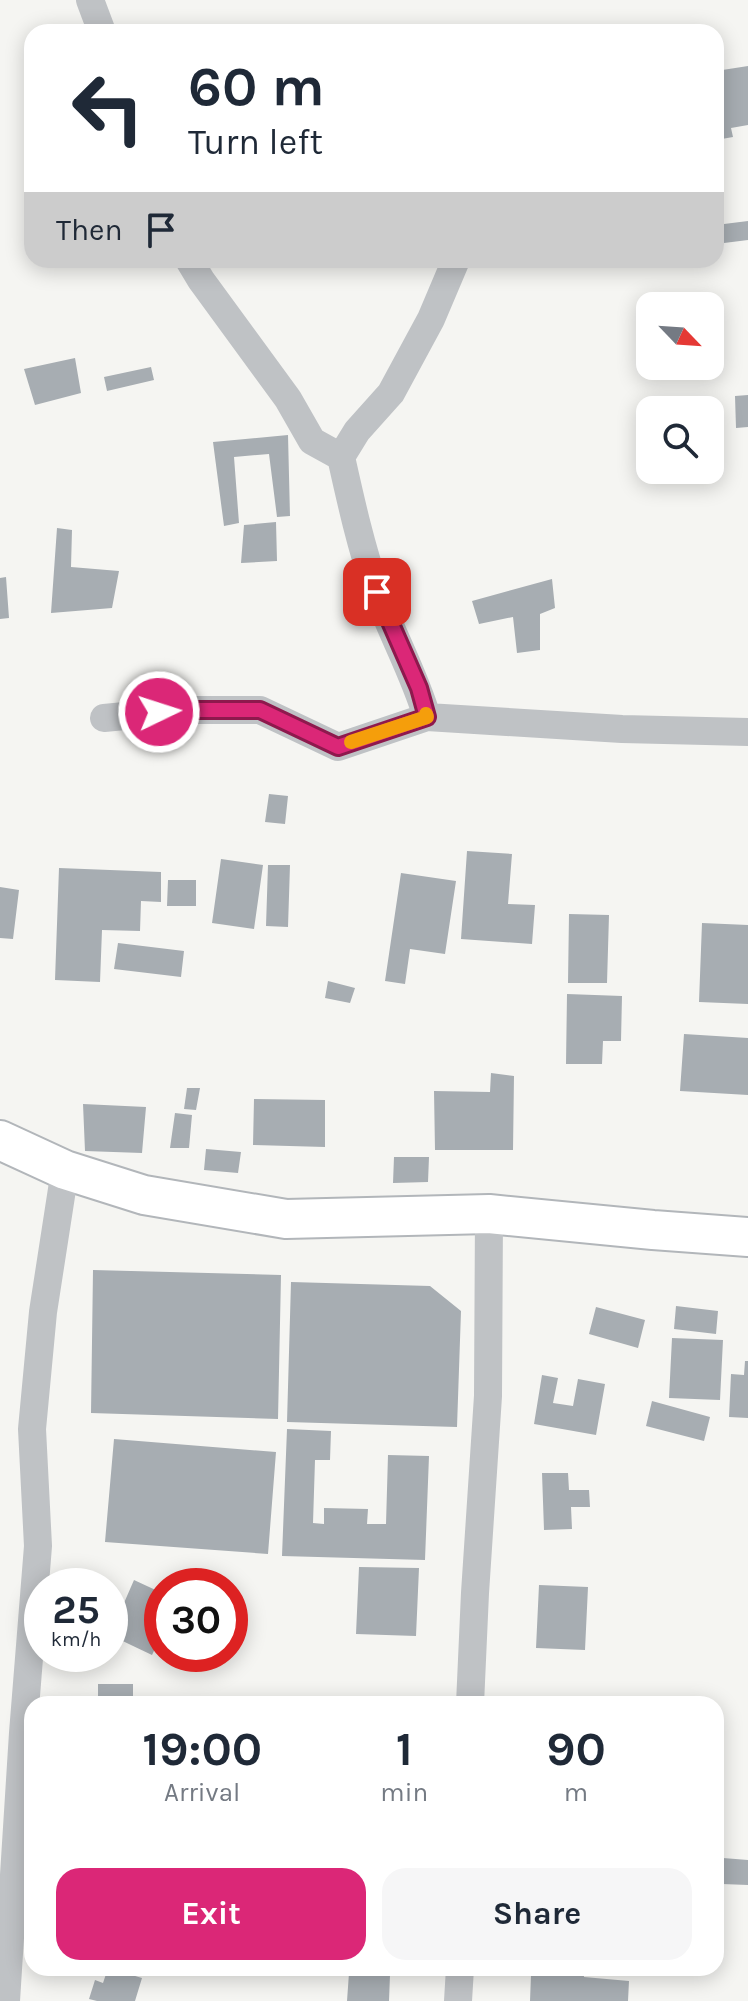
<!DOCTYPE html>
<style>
body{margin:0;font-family:Karla,sans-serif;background:#f6f6f7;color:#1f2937;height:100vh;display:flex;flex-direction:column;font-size:30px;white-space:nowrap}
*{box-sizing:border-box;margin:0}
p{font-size:26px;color:#747a83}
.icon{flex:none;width:44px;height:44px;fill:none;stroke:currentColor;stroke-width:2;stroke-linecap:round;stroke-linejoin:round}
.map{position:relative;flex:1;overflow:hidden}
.panel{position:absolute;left:24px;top:1696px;width:700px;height:280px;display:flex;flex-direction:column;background:#fff;border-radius:24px;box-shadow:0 4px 20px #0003}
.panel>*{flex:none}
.hud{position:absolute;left:24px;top:24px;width:700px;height:244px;border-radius:24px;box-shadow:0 4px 20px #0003;background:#fff;color:#1f2937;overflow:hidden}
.needle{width:52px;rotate:115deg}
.tools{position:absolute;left:636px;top:292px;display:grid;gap:16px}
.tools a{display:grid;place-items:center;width:88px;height:88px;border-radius:16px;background:#fff;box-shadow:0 4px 20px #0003;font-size:40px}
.speed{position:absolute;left:24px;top:1568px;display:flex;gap:16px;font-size:40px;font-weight:700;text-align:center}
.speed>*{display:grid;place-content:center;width:104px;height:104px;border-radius:50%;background:#fff;box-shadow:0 4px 20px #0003;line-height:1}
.speed small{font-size:20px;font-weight:400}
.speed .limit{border:12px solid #d22;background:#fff;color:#111}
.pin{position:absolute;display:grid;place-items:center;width:68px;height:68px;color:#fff;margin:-34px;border-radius:16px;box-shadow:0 4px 12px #0006}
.me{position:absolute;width:88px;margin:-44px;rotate:86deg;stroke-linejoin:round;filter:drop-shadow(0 0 6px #0008)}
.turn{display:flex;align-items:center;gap:28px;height:168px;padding:0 32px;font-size:36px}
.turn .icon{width:104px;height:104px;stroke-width:2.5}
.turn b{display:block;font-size:56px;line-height:68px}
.then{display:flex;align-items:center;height:76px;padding:0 32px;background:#0003;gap:16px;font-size:30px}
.eta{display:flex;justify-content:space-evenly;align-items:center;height:136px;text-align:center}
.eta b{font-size:48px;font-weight:700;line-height:56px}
.primary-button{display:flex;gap:16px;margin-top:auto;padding:16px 32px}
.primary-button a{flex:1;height:92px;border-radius:24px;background:#db2777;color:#fff;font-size:32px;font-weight:700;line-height:92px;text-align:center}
.primary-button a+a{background:#f6f6f7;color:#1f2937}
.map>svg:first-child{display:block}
.building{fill:#a7adb2}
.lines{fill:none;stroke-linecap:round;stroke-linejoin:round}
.secondary-casing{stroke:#b2b6ba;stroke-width:42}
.street{stroke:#bfc2c5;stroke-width:28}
.secondary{stroke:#fff;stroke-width:38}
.route-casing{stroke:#8e194d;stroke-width:20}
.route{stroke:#db2777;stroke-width:14}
.slow{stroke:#f59e0b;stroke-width:14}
</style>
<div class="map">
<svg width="748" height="2001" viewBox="0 0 748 2001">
<rect width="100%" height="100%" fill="#f5f5f2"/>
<path class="building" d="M 748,66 L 748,125 L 731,128 L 733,137 L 716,140 L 716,71 Z
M 748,221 L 748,240 L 716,244 L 716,225 Z
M 75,358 L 81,393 L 35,405 L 24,369 Z
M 151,367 L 154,380 L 107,391 L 104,377 Z
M 748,395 L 748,427 L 736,428 L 735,396 Z
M 288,435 L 290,516 L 277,517 L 269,454 L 234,457 L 239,523 L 224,526 L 213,442 Z
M 276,522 L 277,561 L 241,563 L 244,525 Z
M 57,528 L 72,530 L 71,567 L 119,571 L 112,608 L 51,613 Z
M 6,577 L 9,618 L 0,619 L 0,578 Z
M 552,579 L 555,608 L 540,614 L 540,650 L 517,653 L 513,617 L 479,624 L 472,601 Z
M 269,794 L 288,796 L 285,824 L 265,822 Z
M 467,851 L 512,854 L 508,904 L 535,905 L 532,944 L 461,939 Z
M 221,859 L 263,865 L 254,929 L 212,923 Z
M 268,865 L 290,865 L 288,927 L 266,926 Z
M 59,868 L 161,872 L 161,902 L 141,901 L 140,931 L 102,930 L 100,982 L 55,980 Z
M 401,873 L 456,881 L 445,954 L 410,949 L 405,984 L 385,981 Z
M 168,880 L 196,880 L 196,906 L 167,906 Z
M 0,887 L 19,890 L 13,939 L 0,938 Z
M 569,914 L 609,915 L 607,983 L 568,983 Z
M 702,923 L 748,925 L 748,1004 L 699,1002 Z
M 118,943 L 184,951 L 181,977 L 114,969 Z
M 328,981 L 355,988 L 350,1003 L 325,998 Z
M 567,994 L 622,996 L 621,1041 L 603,1041 L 602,1064 L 566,1064 Z
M 684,1034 L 748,1038 L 748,1095 L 680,1091 Z
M 491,1073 L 514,1076 L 513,1150 L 435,1150 L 434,1091 L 490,1092 Z
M 187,1088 L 200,1088 L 196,1110 L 184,1109 Z
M 254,1099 L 325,1100 L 325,1147 L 253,1145 Z
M 83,1104 L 146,1107 L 142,1153 L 85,1151 Z
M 175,1113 L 192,1115 L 189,1148 L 170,1148 Z
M 206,1149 L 241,1152 L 238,1173 L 204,1170 Z
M 394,1157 L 429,1157 L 428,1182 L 393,1183 Z
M 93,1270 L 281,1275 L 278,1419 L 91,1413 Z
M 291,1282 L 430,1286 L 461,1311 L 457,1427 L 287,1422 Z
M 676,1306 L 718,1311 L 716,1334 L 674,1329 Z
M 596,1307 L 645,1320 L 638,1348 L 589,1334 Z
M 672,1338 L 723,1340 L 720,1400 L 669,1398 Z
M 745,1361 L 748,1361 L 748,1418 L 729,1417 L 731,1374 L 744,1375 Z
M 542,1375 L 558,1378 L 553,1403 L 573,1406 L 578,1379 L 605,1384 L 596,1435 L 534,1424 Z
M 652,1401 L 710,1417 L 704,1441 L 646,1426 Z
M 287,1429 L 331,1431 L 330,1460 L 315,1460 L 313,1523 L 324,1524 L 324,1508 L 368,1509 L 367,1524 L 386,1524 L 388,1455 L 429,1456 L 425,1560 L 282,1556 Z
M 114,1439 L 276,1452 L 268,1554 L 105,1542 Z
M 542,1473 L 568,1473 L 569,1490 L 589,1490 L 590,1507 L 571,1507 L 572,1529 L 544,1530 Z
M 359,1567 L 419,1568 L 416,1636 L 356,1634 Z
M 134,1580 L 162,1593 L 162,1634 L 152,1655 L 110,1635 Z
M 539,1585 L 588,1587 L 585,1650 L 536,1648 Z
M 98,1684 L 133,1684 L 133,1704 L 98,1704 Z
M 723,1858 L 748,1860 L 748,1885 L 722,1884 Z
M 108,1968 L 142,1978 L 135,2001 L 97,2001 L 89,1999 L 95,1980 L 103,1983 Z
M 539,1968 L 583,1968 L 584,1977 L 629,1981 L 628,2001 L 530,2001 L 531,1975 L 539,1973 Z
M 349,1973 L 390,1975 L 389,2001 L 347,2001 Z"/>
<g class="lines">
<g class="secondary-casing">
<path id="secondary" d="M 0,1140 L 65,1170 L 144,1195 L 286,1219 L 489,1214 L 653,1230 L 748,1237"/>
</g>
<path class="street" d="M 90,0 L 102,32
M 189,260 L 201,280 L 288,399 L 312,441 L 341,457 C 351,502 361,547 376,590 C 391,633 414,673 427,717
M 341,457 L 357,431 L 391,393 L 431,319 L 456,260
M 104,718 L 187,710 L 260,710 L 338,747 L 427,717 L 622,729 L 748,732
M 470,1704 L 475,1593 L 488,1396 L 489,1214
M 6,2001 L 23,1733 L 38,1546 L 32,1429 L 43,1312 L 65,1170
M 458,2001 L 460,1968"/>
<use href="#secondary" class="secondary"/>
</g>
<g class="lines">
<g class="route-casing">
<path id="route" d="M 159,712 L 187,710 L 260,710 L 338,747 L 427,717 L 419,688 L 377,592"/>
</g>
<use href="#route" class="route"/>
<path class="slow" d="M 351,742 L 427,717 L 426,714"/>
</g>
</svg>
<div class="tools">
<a><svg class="needle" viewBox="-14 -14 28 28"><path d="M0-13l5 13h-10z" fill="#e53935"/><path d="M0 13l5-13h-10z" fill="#747a83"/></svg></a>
<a><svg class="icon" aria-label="search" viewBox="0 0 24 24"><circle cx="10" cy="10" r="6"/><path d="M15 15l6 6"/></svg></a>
</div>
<div class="speed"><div>25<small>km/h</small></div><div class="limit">30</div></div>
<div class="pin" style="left:377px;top:592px;background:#d93025"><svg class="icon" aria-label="arrive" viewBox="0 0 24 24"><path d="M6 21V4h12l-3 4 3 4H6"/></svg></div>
<svg class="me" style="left:159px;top:712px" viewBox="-20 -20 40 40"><circle r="17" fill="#db2777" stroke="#fff" stroke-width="3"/><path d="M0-11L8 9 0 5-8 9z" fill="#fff"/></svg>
<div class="hud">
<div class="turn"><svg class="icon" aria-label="left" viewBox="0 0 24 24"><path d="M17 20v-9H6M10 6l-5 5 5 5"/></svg><div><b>60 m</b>Turn left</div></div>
<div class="then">Then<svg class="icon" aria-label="arrive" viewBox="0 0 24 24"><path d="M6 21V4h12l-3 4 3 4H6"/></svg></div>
</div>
<section class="panel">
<div class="eta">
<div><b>19:00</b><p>Arrival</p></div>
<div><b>1</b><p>min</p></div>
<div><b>90</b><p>m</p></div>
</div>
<div class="primary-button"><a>Exit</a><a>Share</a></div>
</section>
</div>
